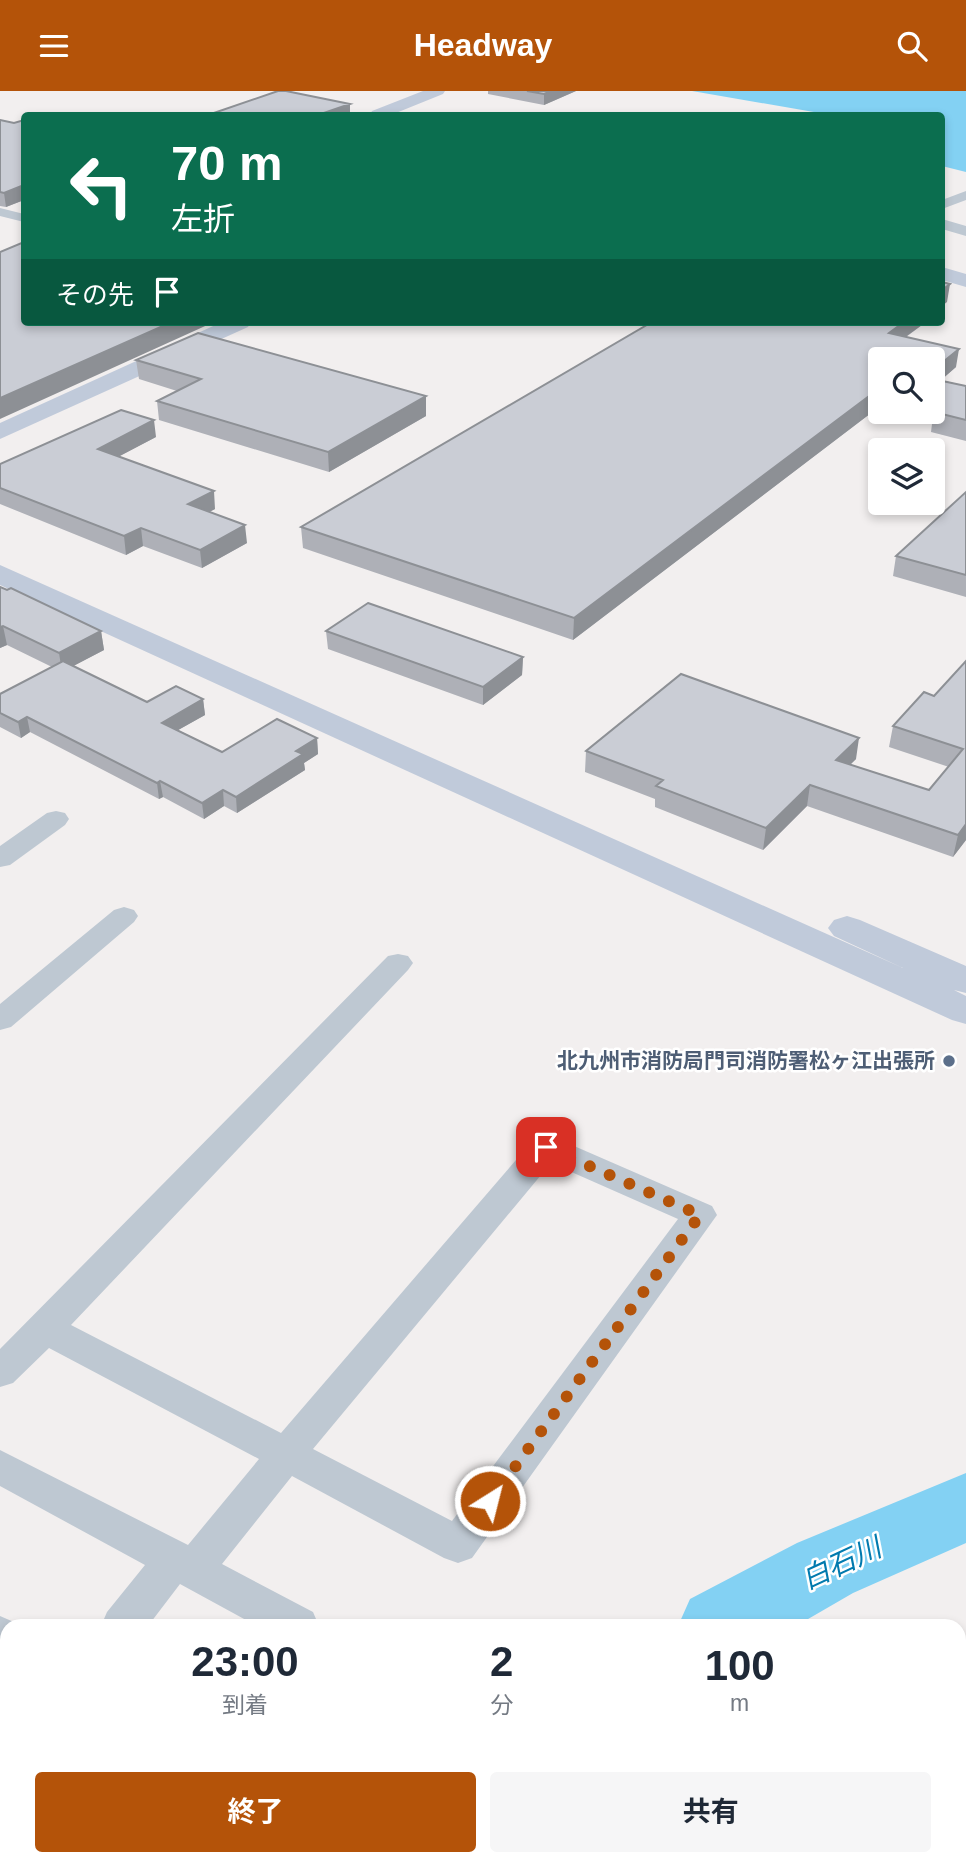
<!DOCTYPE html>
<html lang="ja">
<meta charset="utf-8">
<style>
body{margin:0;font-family:Arial,"Noto Sans JP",sans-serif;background:#f6f6f7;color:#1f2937;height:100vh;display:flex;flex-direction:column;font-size:26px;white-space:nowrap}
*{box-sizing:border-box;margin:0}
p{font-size:23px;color:#747a83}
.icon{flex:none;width:38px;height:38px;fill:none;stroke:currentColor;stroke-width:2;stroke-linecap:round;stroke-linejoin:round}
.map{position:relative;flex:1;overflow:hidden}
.panel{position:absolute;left:0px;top:1528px;width:966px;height:247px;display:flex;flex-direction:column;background:#fff;border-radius:21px 21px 0 0;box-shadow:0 4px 10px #0003}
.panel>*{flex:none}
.hud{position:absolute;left:21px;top:21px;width:924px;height:214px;border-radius:7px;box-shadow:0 4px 10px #0003;background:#0b6e4f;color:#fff;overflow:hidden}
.buttons{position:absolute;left:868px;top:256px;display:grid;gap:14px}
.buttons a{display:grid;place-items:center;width:77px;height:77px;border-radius:7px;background:#fff;box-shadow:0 4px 10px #0003;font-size:35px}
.pin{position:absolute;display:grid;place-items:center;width:60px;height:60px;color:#fff;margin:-30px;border-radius:14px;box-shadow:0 4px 10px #0006}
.me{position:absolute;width:77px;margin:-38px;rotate:36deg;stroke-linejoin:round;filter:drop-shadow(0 0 5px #0008)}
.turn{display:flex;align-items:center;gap:24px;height:147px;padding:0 35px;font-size:32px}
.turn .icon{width:91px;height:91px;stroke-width:2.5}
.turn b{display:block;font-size:49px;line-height:60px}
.then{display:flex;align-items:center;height:66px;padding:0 35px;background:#0003;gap:14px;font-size:26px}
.eta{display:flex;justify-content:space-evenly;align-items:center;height:119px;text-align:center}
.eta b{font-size:42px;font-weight:700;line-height:49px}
.primary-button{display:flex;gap:14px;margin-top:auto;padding:14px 35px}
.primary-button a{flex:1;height:80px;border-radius:7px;background:#b45309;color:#fff;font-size:28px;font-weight:700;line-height:80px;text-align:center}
.primary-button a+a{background:#f6f6f7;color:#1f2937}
header{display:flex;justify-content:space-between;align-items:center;height:91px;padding:0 35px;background:#b45309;color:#fff;font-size:32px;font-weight:700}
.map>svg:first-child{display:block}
.water{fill:#83d1f3}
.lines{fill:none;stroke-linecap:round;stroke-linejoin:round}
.river{fill:#83d1f3;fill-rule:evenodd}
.street{fill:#bec8d2;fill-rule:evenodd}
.secondary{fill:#c0cada;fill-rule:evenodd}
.wall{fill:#aeb0b7}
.shaded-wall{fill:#8d9095}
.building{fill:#cacdd5;stroke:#8d9095;stroke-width:2}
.route{stroke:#b45309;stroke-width:12;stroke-dasharray:0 21.6}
.service-dot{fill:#5c6f8a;stroke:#fff;stroke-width:2.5}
.labels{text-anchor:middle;stroke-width:5;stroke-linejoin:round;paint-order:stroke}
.service-label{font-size:21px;font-weight:bold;fill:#4e5e75;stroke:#fff;text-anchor:end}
.near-water-label{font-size:28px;font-style:italic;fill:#017aae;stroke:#fff}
</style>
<header><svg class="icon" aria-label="menu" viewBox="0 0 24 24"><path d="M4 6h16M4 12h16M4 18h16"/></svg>Headway<svg class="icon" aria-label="search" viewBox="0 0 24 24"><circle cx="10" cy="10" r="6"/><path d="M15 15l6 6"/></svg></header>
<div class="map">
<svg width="966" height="1774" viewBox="0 0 966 1774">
<rect width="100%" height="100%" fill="#f2efef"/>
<path class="water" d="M 692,0 L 966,0 L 966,81 L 942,75 L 942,24 L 831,24 Z"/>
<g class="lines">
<path class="river" d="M 966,1382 L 966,1452 L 853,1502 L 796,1535 L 678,1535 L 690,1508 L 797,1452 Z
M 518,1768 L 608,1768 L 607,1774 L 515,1774 Z"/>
<path class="street" d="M 966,100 L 966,109 L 942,118 L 942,109 Z
M 0,117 L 24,123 L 24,131 L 0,125 Z
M 942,128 L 966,135 L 966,145 L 942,138 Z
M 56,720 L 65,722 L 69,728 L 65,734 L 10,774 L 0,776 L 0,755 L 47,722 Z
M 124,816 L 134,819 L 138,825 L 134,831 L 11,936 L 0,939 L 0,913 L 114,819 Z
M 398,863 L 408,865 L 413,872 L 408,879 L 71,1234 L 281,1342 L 534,1048 L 546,1044 L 558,1048 L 712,1115 L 717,1124 L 472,1467 L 458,1472 L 444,1467 L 292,1385 L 222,1473 L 313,1521 L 319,1535 L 257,1535 L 180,1493 L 148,1535 L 101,1535 L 107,1521 L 145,1474 L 0,1395 L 0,1359 L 188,1454 L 259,1368 L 49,1257 L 13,1292 L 0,1296 L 0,1258 L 388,865 ZM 551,1072 L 678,1128 L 452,1430 L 313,1358 Z
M 0,1525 L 23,1535 L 7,1535 L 7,1567 L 0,1565 Z
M 697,1768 L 753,1768 L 755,1774 L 699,1774 Z"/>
<path class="secondary" d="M 423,0 L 445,0 L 443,3 L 391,24 L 370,24 L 372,20 Z
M 942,176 L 966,183 L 966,196 L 942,189 Z
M 222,231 L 251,231 L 248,236 L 0,348 L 0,332 Z
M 0,474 L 903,877 L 834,845 L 828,837 L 834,829 L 847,825 L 860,829 L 966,875 L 966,902 L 954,899 L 966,905 L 966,933 L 952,929 L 0,494 Z"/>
</g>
<path class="wall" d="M 488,0 L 576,0 L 544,14 L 488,3 Z
M 0,29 L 14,32 L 24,29 L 24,109 L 6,116 L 0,115 Z
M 652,231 L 926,231 L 906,246 L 956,276 L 941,289 L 966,295 L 966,350 L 931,341 L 932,333 L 881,320 L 933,320 L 933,268 L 880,268 L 880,320 L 875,319 L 573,549 L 303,457 L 301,436 Z
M 136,269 L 426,305 L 426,325 L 329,381 L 159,329 L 157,310 L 177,300 L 139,288 Z
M 156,346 L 119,365 L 215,418 L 209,421 L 247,452 L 202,477 L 143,455 L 126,464 L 0,413 L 0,373 Z
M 966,401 L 966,506 L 893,485 L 896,465 Z
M 0,496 L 101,540 L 104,559 L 73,575 L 147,611 L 203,608 L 205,624 L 178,639 L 222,661 L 317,647 L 318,663 L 304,672 L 305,679 L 237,722 L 224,715 L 204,728 L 163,706 L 159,708 L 30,641 L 21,647 L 0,636 L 0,603 L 52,576 L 7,554 L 0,557 Z
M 326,540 L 523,566 L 522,584 L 483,614 L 328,558 Z
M 966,570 L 966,749 L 953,766 L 807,715 L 763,759 L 655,716 L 655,708 L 585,681 L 586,660 L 856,668 L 850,674 L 929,699 L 949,676 L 889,656 L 893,635 L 934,605 Z"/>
<path class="shaded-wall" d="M 551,0 L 576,0 L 544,14 L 544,3 Z
M 350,13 L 350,24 L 318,24 Z
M 24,94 L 24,109 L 6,116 L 4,102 Z
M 950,193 L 947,211 L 942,215 L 942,199 Z
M 172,231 L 214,231 L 0,328 L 0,307 Z
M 904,231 L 926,231 L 886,260 L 889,242 Z
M 959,258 L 956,276 L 933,296 L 933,279 Z
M 877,299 L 875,319 L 573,549 L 574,527 Z
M 426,305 L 426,325 L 329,381 L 328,361 Z
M 154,329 L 156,346 L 101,375 L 98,358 Z
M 214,400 L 215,418 L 190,431 L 188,413 Z
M 245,434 L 247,452 L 202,477 L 200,459 Z
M 141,437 L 143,455 L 126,464 L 124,445 Z
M 3,535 L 7,554 L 0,557 L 0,536 Z
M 101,540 L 104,559 L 62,581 L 59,562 Z
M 523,566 L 522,584 L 483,614 L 483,596 Z
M 203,608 L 205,624 L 164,647 L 162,632 Z
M 27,626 L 30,641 L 21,647 L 18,631 Z
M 317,647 L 318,663 L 304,672 L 305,679 L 237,722 L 236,706 L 296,660 Z
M 859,647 L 856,668 L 833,690 L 836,669 Z
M 160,690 L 163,706 L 159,708 L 157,692 Z
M 810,694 L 807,715 L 763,759 L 766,737 Z
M 223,699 L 224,715 L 204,728 L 202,712 Z
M 966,733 L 966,749 L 953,766 L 958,744 Z"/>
<path class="building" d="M 278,0 L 286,0 L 350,13 L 318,24 L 208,24 Z
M 527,0 L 551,0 L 544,3 Z
M 46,22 L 60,24 L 37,24 Z
M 0,29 L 14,32 L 24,29 L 24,94 L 4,102 L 0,101 Z
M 24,151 L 24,231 L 172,231 L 0,307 L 0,161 Z
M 942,191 L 950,193 L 942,199 Z
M 652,231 L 904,231 L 889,242 L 959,258 L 933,279 L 933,268 L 880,268 L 880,300 L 877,299 L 574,527 L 301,436 Z
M 198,242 L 426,305 L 328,361 L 157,310 L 201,288 L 136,269 Z
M 933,288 L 966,295 L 966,329 L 934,321 L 942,315 L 933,312 Z
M 121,319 L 154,329 L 98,358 L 214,400 L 188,413 L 245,434 L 200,459 L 141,437 L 124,445 L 0,397 L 0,373 Z
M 966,401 L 966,484 L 896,465 Z
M 0,496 L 7,499 L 11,497 L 101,540 L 59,562 L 3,535 L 0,536 Z
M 368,512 L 523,566 L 483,596 L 326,540 Z
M 63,570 L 147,611 L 176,595 L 203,608 L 162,632 L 222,661 L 277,628 L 317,647 L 296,660 L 303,663 L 236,706 L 223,699 L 202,712 L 160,690 L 157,692 L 27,626 L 18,631 L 0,622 L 0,603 Z
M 966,570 L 966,733 L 958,744 L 810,694 L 766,737 L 656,695 L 663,689 L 586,660 L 681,583 L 859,647 L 836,669 L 929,699 L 963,658 L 893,635 L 924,601 L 934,605 Z"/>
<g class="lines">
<path class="route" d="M 490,1410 L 700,1124 L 546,1056"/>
</g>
<circle class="service-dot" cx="949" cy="970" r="7"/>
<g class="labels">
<g class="service-label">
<text x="935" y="977">北九州市消防局門司消防署松ヶ江出張所</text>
</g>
<g class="near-water-label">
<text transform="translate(841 1472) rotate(-25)" y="10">白石川</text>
</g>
</g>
</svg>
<div class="buttons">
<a><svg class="icon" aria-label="search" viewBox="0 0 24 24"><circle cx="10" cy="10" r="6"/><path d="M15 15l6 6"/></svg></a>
<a><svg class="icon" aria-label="layers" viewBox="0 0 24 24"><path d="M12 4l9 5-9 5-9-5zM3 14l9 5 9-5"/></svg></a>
</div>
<div class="pin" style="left:546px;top:1056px;background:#d93025"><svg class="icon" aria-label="arrive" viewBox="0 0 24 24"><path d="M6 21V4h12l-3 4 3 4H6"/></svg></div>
<svg class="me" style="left:490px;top:1410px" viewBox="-20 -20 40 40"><circle r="17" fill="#b45309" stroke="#fff" stroke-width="3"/><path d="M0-11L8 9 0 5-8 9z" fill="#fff"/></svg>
<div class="hud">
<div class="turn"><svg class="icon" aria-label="left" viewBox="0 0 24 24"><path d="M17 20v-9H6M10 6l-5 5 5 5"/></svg><div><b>70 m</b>左折</div></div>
<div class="then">その先<svg class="icon" aria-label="arrive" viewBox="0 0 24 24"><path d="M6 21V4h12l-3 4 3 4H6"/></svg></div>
</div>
<section class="panel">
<div class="eta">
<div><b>23:00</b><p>到着</p></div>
<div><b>2</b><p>分</p></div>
<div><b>100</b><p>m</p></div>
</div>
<div class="primary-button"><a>終了</a><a>共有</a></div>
</section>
</div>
